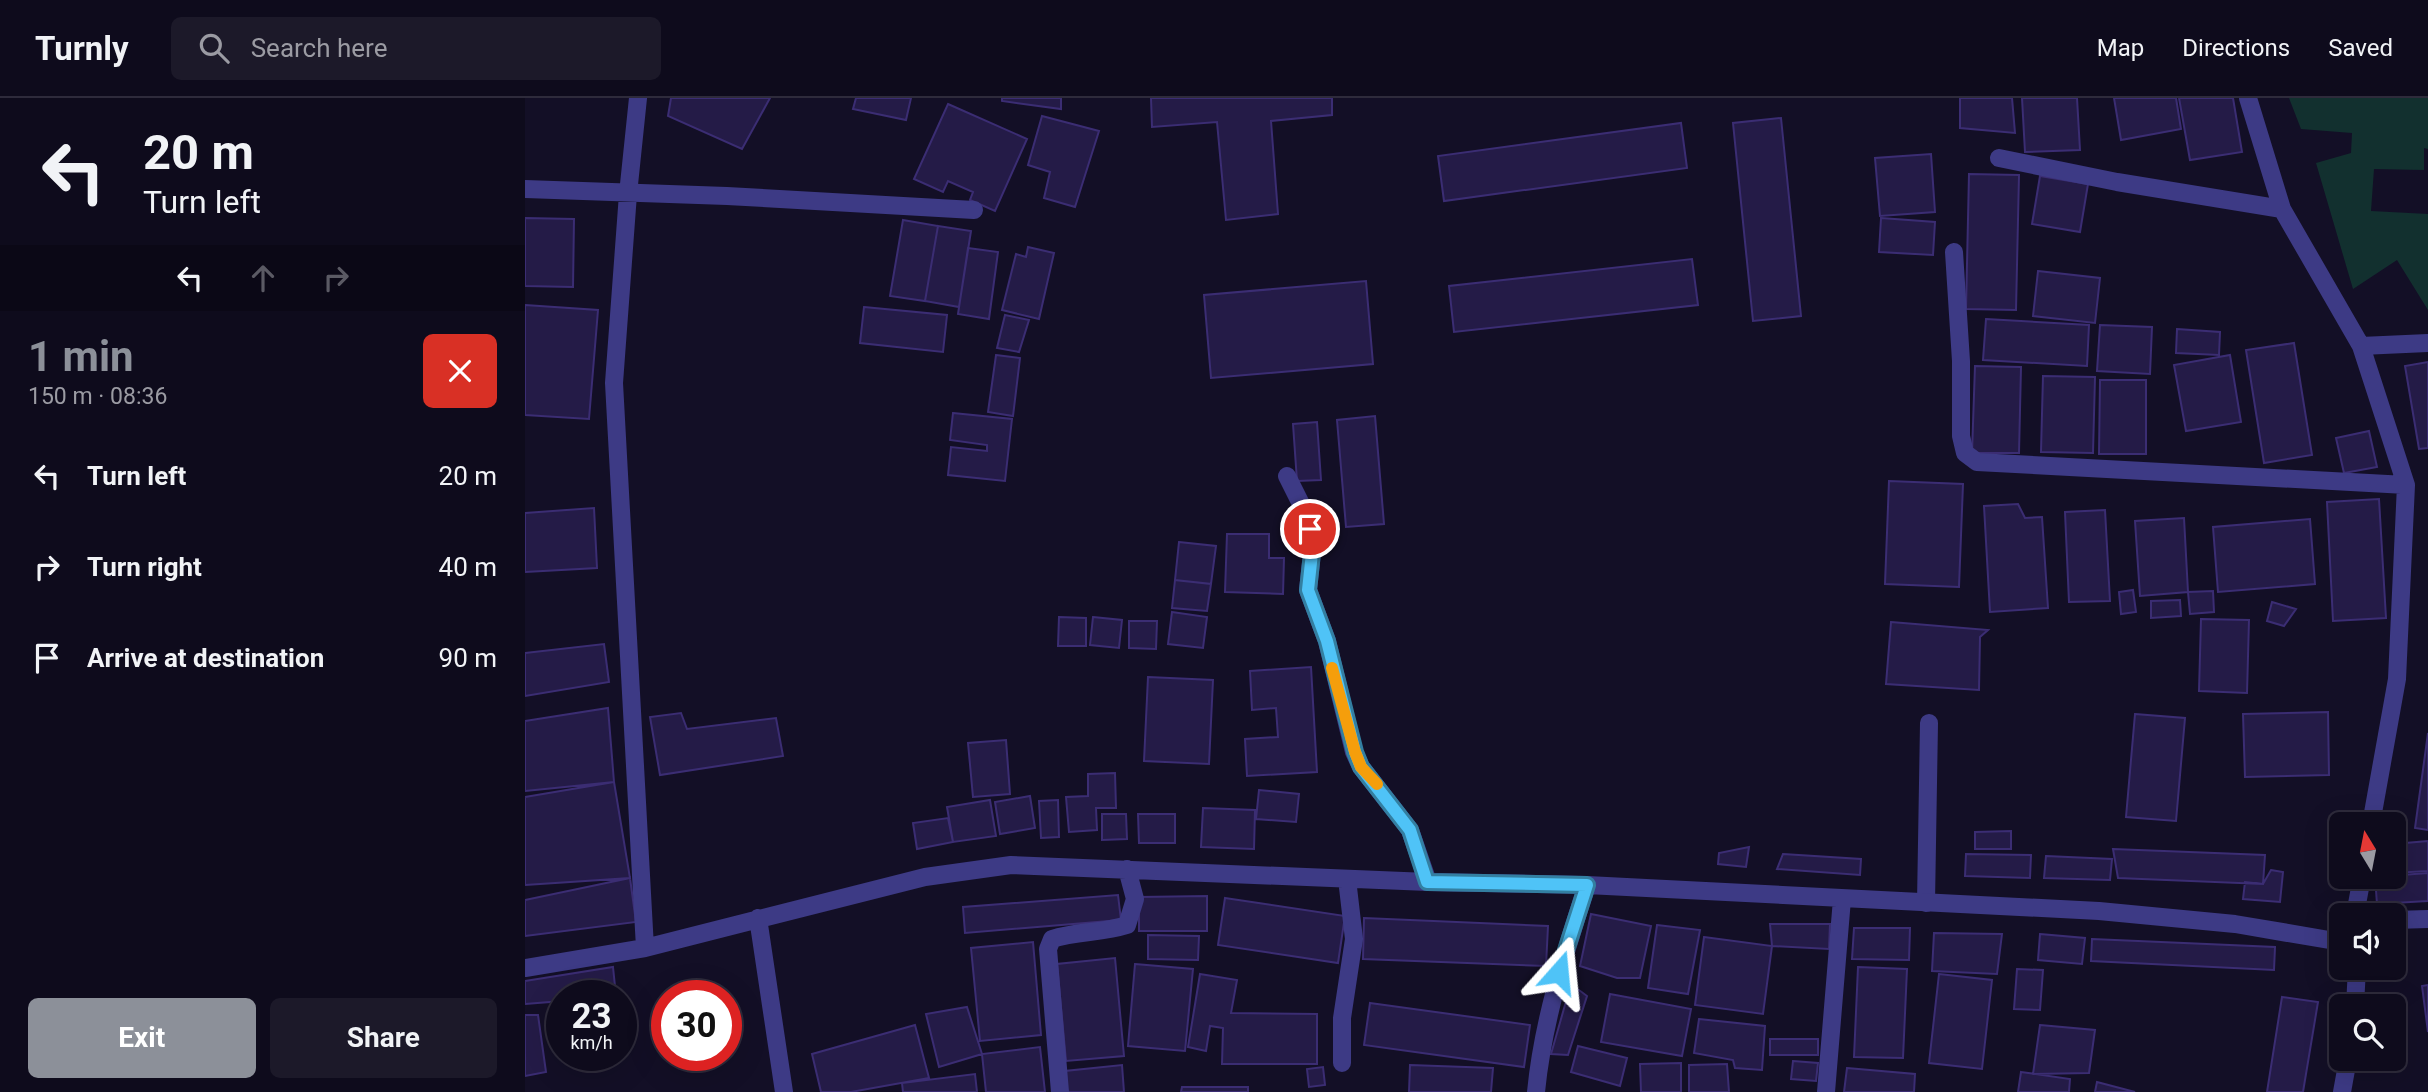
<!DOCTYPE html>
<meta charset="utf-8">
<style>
body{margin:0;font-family:Roboto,sans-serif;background:#1c1929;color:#f1f3f6;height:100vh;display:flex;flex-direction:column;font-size:26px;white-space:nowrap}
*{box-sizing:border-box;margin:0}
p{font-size:23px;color:#9b9ba3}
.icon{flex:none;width:38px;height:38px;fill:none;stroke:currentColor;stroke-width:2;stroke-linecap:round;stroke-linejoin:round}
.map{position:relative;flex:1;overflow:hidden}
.sheet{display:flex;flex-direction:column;background:#0e0b1c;width:525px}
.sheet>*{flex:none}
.hud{background:#0e0b1c;color:#f1f3f6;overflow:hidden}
.needle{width:46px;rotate:350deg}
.controls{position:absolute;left:1804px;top:714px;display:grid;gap:14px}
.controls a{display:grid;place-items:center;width:77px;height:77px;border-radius:10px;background:#0e0b1c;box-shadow:0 7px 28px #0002,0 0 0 2px #2e2b3b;font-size:35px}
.speed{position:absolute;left:21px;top:882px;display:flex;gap:14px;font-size:35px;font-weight:700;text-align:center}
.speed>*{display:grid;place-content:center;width:91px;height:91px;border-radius:50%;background:#0e0b1c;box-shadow:0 7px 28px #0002,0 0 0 2px #2e2b3b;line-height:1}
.speed small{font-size:18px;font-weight:400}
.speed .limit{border:10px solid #d22;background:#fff;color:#111}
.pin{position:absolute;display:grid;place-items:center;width:60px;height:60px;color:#fff;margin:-30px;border:4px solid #fff;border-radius:50%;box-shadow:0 2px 7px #0007}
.me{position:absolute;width:77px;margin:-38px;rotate:18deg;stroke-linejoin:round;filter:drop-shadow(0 0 5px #0008)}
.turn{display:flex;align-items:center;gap:24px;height:147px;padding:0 28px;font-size:32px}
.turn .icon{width:91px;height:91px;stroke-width:2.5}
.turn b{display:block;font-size:49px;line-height:60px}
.lanes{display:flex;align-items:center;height:66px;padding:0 28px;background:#0003;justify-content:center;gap:35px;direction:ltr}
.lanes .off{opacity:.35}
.round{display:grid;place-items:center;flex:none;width:74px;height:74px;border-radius:10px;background:#1c1929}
.overview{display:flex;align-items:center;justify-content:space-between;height:119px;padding:0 28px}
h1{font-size:42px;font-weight:700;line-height:52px;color:#8c9099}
.action{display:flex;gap:14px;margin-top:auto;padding:14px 28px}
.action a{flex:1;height:80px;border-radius:10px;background:#8c9099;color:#fff;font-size:28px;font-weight:700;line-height:80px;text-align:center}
.action a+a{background:#1c1929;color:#f1f3f6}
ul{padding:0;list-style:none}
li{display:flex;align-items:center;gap:21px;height:91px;padding:0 28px}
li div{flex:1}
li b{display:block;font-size:26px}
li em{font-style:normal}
header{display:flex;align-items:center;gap:42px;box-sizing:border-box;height:98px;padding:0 35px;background:#0e0b1c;border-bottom:2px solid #2e2b3b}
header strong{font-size:33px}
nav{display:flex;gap:38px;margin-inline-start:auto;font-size:24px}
.search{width:490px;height:63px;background:#1c1929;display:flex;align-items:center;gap:18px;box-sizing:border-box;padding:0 24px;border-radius:10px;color:#9b9ba3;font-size:26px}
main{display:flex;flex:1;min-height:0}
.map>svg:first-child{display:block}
.green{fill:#12302f}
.building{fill:#241b47;stroke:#3b2d73;stroke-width:2}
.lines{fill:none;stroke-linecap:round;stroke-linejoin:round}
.service{stroke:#3d3a85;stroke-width:18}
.minor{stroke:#3d3a85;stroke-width:18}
.route-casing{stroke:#337fa1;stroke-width:18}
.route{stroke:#4fc3f7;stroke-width:12}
.slow{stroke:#f59e0b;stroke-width:12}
</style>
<header>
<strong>Turnly</strong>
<div class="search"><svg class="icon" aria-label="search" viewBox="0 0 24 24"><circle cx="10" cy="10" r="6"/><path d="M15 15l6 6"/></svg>Search here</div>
<nav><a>Map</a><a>Directions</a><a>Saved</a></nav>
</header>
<main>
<section class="sheet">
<div class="hud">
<div class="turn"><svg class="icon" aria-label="left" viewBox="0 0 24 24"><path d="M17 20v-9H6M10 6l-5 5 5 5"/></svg><div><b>20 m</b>Turn left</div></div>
<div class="lanes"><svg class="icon" aria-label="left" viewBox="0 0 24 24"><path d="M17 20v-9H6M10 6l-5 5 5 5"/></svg><svg class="icon off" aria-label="ahead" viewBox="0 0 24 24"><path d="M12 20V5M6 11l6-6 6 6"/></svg><svg class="icon off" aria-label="right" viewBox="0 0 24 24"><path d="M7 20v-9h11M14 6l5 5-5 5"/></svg></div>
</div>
<div class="overview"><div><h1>1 min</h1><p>150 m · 08:36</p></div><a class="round" style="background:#d93025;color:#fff"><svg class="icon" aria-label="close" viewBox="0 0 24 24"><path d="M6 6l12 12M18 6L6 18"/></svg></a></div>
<ul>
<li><svg class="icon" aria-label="left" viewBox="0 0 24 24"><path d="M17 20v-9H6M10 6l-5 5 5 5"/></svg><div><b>Turn left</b></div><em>20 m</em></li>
<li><svg class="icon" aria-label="right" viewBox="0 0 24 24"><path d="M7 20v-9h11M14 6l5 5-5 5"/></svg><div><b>Turn right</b></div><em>40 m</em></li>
<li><svg class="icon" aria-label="arrive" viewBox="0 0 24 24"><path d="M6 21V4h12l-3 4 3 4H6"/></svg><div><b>Arrive at destination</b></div><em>90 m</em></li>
</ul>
<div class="action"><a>Exit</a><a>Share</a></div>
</section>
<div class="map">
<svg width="1903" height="994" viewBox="0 0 1903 994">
<rect width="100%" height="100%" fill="#130f26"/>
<path class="green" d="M 1764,0 L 1903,0 L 1903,51 L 1899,50 L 1899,72 L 1849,71 L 1846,113 L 1903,116 L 1903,212 L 1872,162 L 1828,191 L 1791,65 L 1826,55 L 1827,35 L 1776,31 Z"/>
<path class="building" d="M 146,0 L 245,0 L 217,51 L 143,18 Z
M 331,0 L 386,0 L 381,22 L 328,11 Z
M 477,0 L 536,0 L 536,11 L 477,3 Z
M 626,0 L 807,0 L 807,17 L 746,23 L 753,116 L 701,122 L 692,24 L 627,29 Z
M 1435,0 L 1487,0 L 1490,35 L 1435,30 Z
M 1497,0 L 1552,0 L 1555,52 L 1500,54 Z
M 1589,0 L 1651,0 L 1656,31 L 1596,42 Z
M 1654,0 L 1708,0 L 1717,54 L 1665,62 Z
M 423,6 L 502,41 L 470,113 L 445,102 L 448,94 L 423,83 L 418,94 L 389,81 Z
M 517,18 L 574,33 L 550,109 L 519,100 L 525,74 L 503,67 Z
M 1256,20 L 1276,218 L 1228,223 L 1208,25 Z
M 1156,25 L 1162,70 L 919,103 L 913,58 Z
M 1406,56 L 1410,114 L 1355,118 L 1350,60 Z
M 1444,76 L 1494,77 L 1491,212 L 1441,211 Z
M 1515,78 L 1563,86 L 1555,134 L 1507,126 Z
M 0,120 L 49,121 L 48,189 L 0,188 Z
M 1356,120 L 1410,124 L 1408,157 L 1354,154 Z
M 378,122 L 413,128 L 400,203 L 365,198 Z
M 413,128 L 446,133 L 434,209 L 400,203 Z
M 503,149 L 529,155 L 514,221 L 477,212 L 491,156 L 501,159 Z
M 443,150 L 473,154 L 464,221 L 433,216 Z
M 1167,161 L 1173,207 L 929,234 L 924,188 Z
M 1513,173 L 1575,180 L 1570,225 L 1508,218 Z
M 841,183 L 848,266 L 686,280 L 679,197 Z
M 0,207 L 73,212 L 64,321 L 0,317 Z
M 339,209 L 422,217 L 418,254 L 335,245 Z
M 480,217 L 504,222 L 494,254 L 472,250 Z
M 1461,221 L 1564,227 L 1562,268 L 1458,262 Z
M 1575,227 L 1627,229 L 1625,276 L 1572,273 Z
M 1652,231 L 1695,234 L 1694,257 L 1651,255 Z
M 1769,245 L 1787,357 L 1739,365 L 1721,252 Z
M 471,257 L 495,260 L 488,318 L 463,314 Z
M 1705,257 L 1716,324 L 1661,333 L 1649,267 Z
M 1903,264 L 1903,350 L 1894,351 L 1880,268 Z
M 1450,268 L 1496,269 L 1494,355 L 1447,355 Z
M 1518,278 L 1570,279 L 1568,355 L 1516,354 Z
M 1575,282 L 1621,282 L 1621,356 L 1574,356 Z
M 428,315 L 487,321 L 480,383 L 423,377 L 426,349 L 462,353 L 462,347 L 425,342 Z
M 850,318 L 859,426 L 821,429 L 812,322 Z
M 792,324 L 796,382 L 772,383 L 768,326 Z
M 1844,333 L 1852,369 L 1819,375 L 1811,340 Z
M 1364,383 L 1438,386 L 1434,489 L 1360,486 Z
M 1854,401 L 1861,520 L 1808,523 L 1802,404 Z
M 1493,406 L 1500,420 L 1517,419 L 1523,510 L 1465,514 L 1459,408 Z
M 69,410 L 72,470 L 0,474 L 0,415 Z
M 1580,412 L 1585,503 L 1544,504 L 1540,414 Z
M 1659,420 L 1663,494 L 1615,498 L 1610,423 Z
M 1785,421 L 1790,486 L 1693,494 L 1688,429 Z
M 702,436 L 744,436 L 744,460 L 759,460 L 758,496 L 700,494 Z
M 654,444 L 691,448 L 686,486 L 650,482 Z
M 650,482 L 686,486 L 682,513 L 647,510 Z
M 1608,492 L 1611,514 L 1596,516 L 1594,494 Z
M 1688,493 L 1689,514 L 1665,516 L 1663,494 Z
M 1655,502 L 1656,518 L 1626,520 L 1626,503 Z
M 1747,504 L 1771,511 L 1759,528 L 1742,523 Z
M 647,514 L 682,519 L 678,550 L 643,546 Z
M 534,519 L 561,520 L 561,548 L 533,548 Z
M 568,519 L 597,522 L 594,550 L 565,547 Z
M 1676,521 L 1724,522 L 1722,595 L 1674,593 Z
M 604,523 L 632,523 L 631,551 L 604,550 Z
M 1366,524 L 1463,532 L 1455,539 L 1454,592 L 1361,586 Z
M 79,546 L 84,584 L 0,598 L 0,555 Z
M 786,569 L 792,674 L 722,678 L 720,641 L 753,639 L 751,610 L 727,612 L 725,573 Z
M 623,579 L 688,582 L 684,666 L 619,663 Z
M 83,610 L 89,684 L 0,693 L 0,623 Z
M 1803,614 L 1804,677 L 1720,679 L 1718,616 Z
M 156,615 L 162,631 L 251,620 L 258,658 L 135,677 L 125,619 Z
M 1610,616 L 1660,620 L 1651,723 L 1601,719 Z
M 1903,635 L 1903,732 L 1890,730 Z
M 481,642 L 485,696 L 448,699 L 443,645 Z
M 590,675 L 591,710 L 571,710 L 572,732 L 544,734 L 541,699 L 563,698 L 563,676 Z
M 89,684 L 105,780 L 0,787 L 0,699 Z
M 734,692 L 774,696 L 771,724 L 731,721 Z
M 505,698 L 510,730 L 475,736 L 470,704 Z
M 465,702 L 471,738 L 428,744 L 422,709 Z
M 533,702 L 534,739 L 516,740 L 514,703 Z
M 678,710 L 730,712 L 729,751 L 676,749 Z
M 577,716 L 601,716 L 602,741 L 577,742 Z
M 613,716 L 650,716 L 650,745 L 614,745 Z
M 423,720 L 428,744 L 392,751 L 388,725 Z
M 1486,733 L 1486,751 L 1450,751 L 1450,734 Z
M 1903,743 L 1903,773 L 1869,775 L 1869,746 Z
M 1224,749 L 1221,769 L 1193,766 L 1194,755 Z
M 1588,751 L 1740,757 L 1738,786 L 1593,780 Z
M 1258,756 L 1336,761 L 1335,777 L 1252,771 Z
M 1441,756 L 1506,757 L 1505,780 L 1440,778 Z
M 1521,758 L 1587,761 L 1585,782 L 1519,780 Z
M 1746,772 L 1758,774 L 1755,804 L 1718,801 L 1720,784 L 1738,786 Z
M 1903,775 L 1903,803 L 1852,806 L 1850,779 Z
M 105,780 L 111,824 L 0,838 L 0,802 Z
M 593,797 L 596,822 L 440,835 L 438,809 Z
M 682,798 L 682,833 L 614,833 L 614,799 Z
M 700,800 L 820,818 L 813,865 L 693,847 Z
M 1066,816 L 1126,828 L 1115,880 L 1092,880 L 1055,868 Z
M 839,820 L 1023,828 L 1021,868 L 838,861 Z
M 1245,826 L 1305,826 L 1304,851 L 1247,848 Z
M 1132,827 L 1175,832 L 1163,896 L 1123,890 Z
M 1329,830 L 1385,830 L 1384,862 L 1327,861 Z
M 1409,835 L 1477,836 L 1472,876 L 1407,873 Z
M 1515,836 L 1560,840 L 1557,866 L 1513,862 Z
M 623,837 L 674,838 L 673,862 L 623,861 Z
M 1179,839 L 1247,848 L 1238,916 L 1170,907 Z
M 1567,841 L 1750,849 L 1749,872 L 1566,863 Z
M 508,844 L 516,937 L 455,943 L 446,850 Z
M 590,860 L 599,958 L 541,963 L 532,866 Z
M 610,866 L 668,871 L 660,953 L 603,948 Z
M 88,869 L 91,898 L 37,898 L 37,903 L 0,906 L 0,883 Z
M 1333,869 L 1382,871 L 1378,960 L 1329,959 Z
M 1492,871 L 1518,872 L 1515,912 L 1489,911 Z
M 675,876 L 712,882 L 706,915 L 792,916 L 792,966 L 697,966 L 698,930 L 685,928 L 681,953 L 663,949 Z
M 1414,876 L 1467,882 L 1457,971 L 1404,965 Z
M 1046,886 L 1062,898 L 1043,957 L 1026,956 Z
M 1903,887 L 1903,934 L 1897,888 Z
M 1085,896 L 1166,911 L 1157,958 L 1076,944 Z
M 1757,899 L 1793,904 L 1778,994 L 1742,994 Z
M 845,905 L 1005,927 L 999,969 L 839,947 Z
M 442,909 L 457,956 L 414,969 L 401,916 Z
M 0,917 L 13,917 L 21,974 L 0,978 Z
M 1174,921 L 1240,928 L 1237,972 L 1210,970 L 1208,962 L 1169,955 Z
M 390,927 L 404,980 L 326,994 L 296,994 L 287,956 Z
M 1515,927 L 1570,932 L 1564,975 L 1508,976 Z
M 1245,941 L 1293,941 L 1293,957 L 1245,957 Z
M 1053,948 L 1102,960 L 1095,988 L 1046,974 Z
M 515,949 L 520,994 L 461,994 L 457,956 Z
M 1268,963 L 1293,965 L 1291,983 L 1266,981 Z
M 1156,965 L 1156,994 L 1116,994 L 1115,966 Z
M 1202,966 L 1204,994 L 1164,994 L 1164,967 Z
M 597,967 L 599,994 L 542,994 L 540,973 Z
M 885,967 L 968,970 L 966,994 L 884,994 Z
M 798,969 L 800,987 L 784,989 L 782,971 Z
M 1322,970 L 1390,976 L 1389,994 L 1319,994 Z
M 1496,974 L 1545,981 L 1544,994 L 1493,994 Z
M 450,976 L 452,994 L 378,994 L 377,985 Z
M 1572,984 L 1610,994 L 1570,994 Z
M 657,989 L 723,989 L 723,994 L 656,994 Z"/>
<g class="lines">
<path class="service" d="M 1401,805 L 1404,625"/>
<path class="minor" d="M 113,0 L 103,96 L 89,285 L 120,850
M 1723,0 L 1757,111 L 1836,248 L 1881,387 L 1872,581 L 1846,726
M 1474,60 L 1592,84 L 1757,111
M 0,91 L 202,98 L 449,112
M 1429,154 L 1436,263 L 1436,338 L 1440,355 L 1452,364 L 1881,387
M 1836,248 L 1903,245
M 762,378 L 781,416 L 788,446 L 783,492 L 802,543 L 829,654 L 836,669 L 885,732 L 903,784
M 1830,817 L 1837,779
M 233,820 L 259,994
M 1869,822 L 1903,821
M 0,870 L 120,850 L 400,779 L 486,767 L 903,784 L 1062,787 L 1574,813 L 1710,826 L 1816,844
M 1830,908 L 1832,870
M 817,965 L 817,920 L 829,841 L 822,781
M 535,994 L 523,851 L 527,841 C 552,833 577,835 602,827 L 610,801 L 602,771
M 1011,994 C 1018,922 1040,855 1062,787
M 1301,994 L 1317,801
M 1817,994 L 1823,961"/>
</g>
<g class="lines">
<g class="route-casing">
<path id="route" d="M 785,431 L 788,446 L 783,492 L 802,543 L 830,654 L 836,669 L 885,732 L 902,784 L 1062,787 L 1034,874"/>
</g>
<use href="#route" class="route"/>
<path class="slow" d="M 807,570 L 830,654 L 836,669 L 852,686"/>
</g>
</svg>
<div class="controls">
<a><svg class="needle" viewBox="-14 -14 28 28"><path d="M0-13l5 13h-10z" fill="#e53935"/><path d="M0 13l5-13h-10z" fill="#9b9ba3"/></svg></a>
<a><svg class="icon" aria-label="sound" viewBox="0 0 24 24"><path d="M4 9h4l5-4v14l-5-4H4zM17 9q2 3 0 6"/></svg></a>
<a><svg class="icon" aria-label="search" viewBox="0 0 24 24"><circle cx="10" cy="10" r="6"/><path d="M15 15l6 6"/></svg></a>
</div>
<div class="speed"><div>23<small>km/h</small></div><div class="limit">30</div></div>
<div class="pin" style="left:785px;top:431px;background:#d93025"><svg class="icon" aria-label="arrive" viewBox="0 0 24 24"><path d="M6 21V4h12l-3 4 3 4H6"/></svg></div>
<svg class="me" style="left:1034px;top:874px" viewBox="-20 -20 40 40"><path d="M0-17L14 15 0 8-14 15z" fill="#4fc3f7" stroke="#fff" stroke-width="4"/></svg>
</div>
</main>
